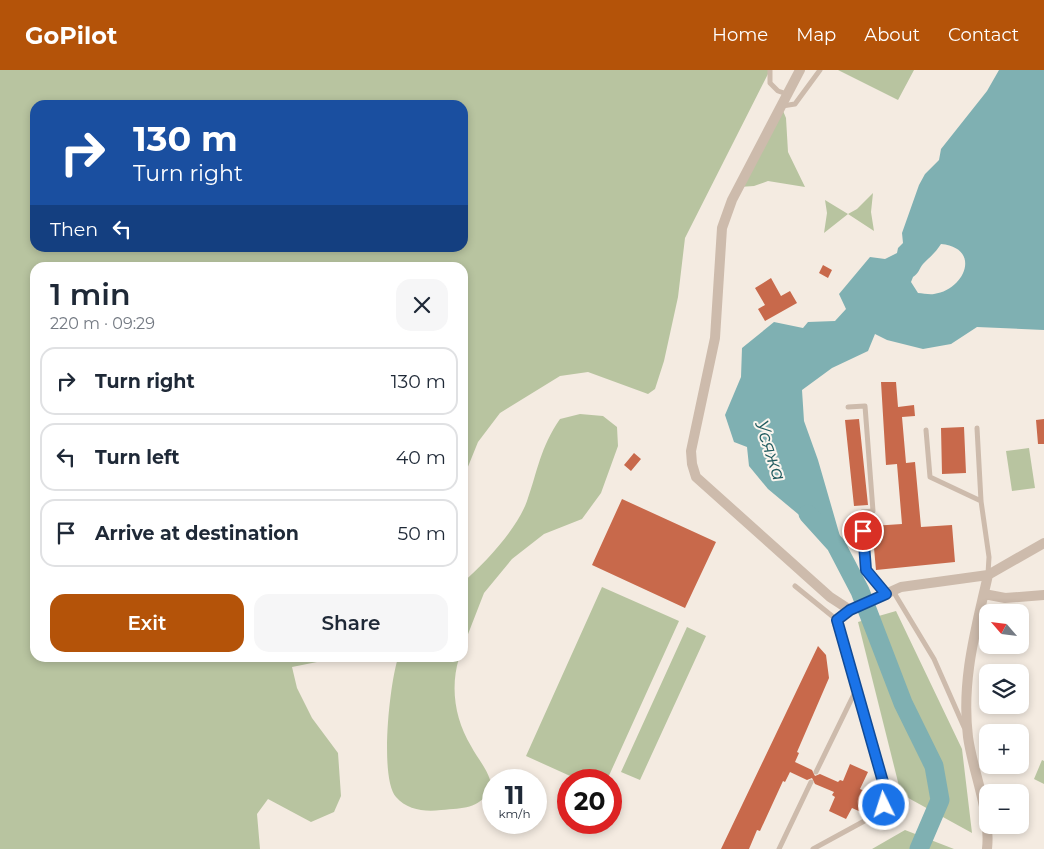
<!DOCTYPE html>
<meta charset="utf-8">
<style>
body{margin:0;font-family:Montserrat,sans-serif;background:#f6f6f7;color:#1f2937;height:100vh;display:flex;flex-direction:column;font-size:19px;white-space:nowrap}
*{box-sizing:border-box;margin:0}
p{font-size:16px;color:#747a83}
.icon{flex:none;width:28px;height:28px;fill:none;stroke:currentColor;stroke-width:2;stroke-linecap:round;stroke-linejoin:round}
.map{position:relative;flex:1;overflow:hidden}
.drawer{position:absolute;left:30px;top:192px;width:438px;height:400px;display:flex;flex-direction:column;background:#fff;border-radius:15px;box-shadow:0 2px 8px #0003}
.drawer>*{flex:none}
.top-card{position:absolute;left:30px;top:30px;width:438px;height:152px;border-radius:15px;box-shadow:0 2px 8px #0003;background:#1a4fa0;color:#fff;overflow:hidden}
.needle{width:32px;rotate:298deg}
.buttons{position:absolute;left:979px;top:534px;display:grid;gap:10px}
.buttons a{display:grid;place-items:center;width:50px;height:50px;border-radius:10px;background:#fff;box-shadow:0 2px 8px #0003;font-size:25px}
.speed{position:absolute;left:482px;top:699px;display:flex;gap:10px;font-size:25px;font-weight:700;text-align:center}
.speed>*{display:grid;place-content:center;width:65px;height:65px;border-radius:50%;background:#fff;box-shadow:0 2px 8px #0003;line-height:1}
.speed small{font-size:12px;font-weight:400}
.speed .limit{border:8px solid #d22;background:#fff;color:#111}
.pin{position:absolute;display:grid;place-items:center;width:42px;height:42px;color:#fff;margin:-21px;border:2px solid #fff;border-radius:50%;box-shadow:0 1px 5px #0007}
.me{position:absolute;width:55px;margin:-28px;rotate:356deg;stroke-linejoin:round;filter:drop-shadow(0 0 4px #0008)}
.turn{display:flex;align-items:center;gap:18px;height:105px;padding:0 20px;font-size:22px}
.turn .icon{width:65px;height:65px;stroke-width:2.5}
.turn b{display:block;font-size:35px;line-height:42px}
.then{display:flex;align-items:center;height:48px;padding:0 20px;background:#0003;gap:10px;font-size:19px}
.round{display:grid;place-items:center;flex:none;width:52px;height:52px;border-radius:15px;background:#f6f6f7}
.headline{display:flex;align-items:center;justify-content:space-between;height:85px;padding:0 20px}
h1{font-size:30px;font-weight:600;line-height:38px}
.action{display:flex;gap:10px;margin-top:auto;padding:10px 20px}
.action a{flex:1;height:58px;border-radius:15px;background:#b45309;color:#fff;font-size:20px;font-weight:600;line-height:58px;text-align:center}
.action a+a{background:#f6f6f7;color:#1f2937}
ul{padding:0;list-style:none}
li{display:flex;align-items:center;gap:15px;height:68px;margin:0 10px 8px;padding:0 10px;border:2px solid #e0e1e3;border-radius:15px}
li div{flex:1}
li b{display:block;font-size:19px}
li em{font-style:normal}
header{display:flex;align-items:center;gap:30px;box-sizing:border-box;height:70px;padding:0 25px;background:#b45309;color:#fff}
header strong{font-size:24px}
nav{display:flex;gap:28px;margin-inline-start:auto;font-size:18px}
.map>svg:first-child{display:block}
.green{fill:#b8c4a0;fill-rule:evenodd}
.water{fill:#7fb0b2;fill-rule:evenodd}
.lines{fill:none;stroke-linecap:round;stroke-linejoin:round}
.river{stroke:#7fb0b2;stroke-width:19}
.building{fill:#c8694b}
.service{stroke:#cdbbac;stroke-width:5}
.minor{stroke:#cdbbac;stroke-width:10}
.route-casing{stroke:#114b97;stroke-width:12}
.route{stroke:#1a73e8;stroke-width:9}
.labels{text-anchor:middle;stroke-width:4;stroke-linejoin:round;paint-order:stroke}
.water-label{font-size:19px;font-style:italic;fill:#1f5a5e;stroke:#fbf5ee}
</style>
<header>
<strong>GoPilot</strong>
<nav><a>Home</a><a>Map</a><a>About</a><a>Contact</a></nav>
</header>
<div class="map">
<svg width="1044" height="779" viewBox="0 0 1044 779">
<rect width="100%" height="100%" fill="#f4ebe1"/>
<path class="green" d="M 0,0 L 770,0 L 685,168 L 678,227 L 664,291 L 655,319 L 648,324 L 588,302 L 560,306 L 500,343 L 478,372 L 463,409 L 462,198 L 35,198 L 35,588 L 328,588 L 317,592 L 292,597 L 297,618 L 312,648 L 338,683 L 341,726 L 334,742 L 311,752 L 268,729 L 257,744 L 260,779 L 0,779 ZM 35,35 L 462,35 L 462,178 L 35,178 Z
M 838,0 L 914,0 L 898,30 Z
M 781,36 L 786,48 L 788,82 L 805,117 L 768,111 L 754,116 L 739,117 Z
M 873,123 L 871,142 L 874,161 L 848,144 L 824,163 L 827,143 L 825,130 L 848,144 L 857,139 Z
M 580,344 L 603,346 L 617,357 L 618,376 L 601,423 L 582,449 L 544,464 L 512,489 L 484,523 L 463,577 L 463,512 C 485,493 517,459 527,431 C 538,400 540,378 560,349 Z
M 1029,378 L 1035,418 L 1012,421 L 1006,381 Z
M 602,517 L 679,551 L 607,710 L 579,710 L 526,686 Z
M 896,541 L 962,679 L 972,763 L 901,724 L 858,552 Z
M 687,557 L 706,566 L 640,710 L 621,702 Z
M 398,588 L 459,588 C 450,618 455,649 471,676 C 479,691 491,703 492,720 C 476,739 465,738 441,740 C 425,742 407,740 396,727 C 379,707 390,612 398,588 Z
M 1042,690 L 1044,691 L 1044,714 L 1034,709 Z
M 905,760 L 954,779 L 872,779 Z"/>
<path class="water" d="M 999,0 L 1044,0 L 1044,260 L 977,257 L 951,274 L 923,279 L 887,270 L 875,264 L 868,281 L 832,298 L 802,320 L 804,351 L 818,390 L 844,480 L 824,462 L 810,454 L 768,419 L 749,396 L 747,377 L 734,372 L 725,345 L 741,307 L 742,278 L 774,252 L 803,258 L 808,252 L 835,251 L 846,239 L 839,224 L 870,187 L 885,189 L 897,183 L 898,178 L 903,173 L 902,163 L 919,115 L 925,104 L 939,90 L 941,79 L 987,21 ZM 941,174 C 982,178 965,220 934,224 C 929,225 923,223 918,223 L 911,212 L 913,207 C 919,203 919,199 923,194 C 930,187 936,182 941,174 Z"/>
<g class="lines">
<path class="river" d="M 808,444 L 836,475 L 860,521 L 903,633 L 934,696 L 940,730 L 919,779"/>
</g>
<path class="building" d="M 823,195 L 832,200 L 828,208 L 819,203 Z
M 771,208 L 781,226 L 790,221 L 797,233 L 765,251 L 758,239 L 765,235 L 755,218 Z
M 881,312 L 896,312 L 898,337 L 914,335 L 915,346 L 902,347 L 906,393 L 915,392 L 921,457 L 952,455 L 955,492 L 876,500 L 872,456 L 902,454 L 897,394 L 886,395 Z
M 859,349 L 868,435 L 854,436 L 845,350 Z
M 1044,349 L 1044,374 L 1038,374 L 1036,350 Z
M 964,357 L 966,403 L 942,404 L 941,358 Z
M 634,383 L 641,389 L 631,401 L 624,395 Z
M 622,429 L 716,472 L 685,538 L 592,495 Z
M 818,576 L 826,585 L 829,608 L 797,682 L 799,683 L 795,692 L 812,700 L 815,706 L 820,704 L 838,712 L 840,710 L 843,711 L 850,694 L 868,702 L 860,719 L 878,727 L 870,742 L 863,739 L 861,742 L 852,738 L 846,749 L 829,741 L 835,727 L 832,725 L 834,722 L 815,714 L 812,708 L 807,710 L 790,702 L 785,712 L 783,711 L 760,761 L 757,760 L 749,779 L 721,779 Z"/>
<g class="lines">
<path class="service" d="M 770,0 L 770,13 L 778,21 L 787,24
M 782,36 L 795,34 L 820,0
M 848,337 L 865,336 L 873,441 L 862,442 L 866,500 L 885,524
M 977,358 L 981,431 L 989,487 L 988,504
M 926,360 L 930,407 L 981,431
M 795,516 L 837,550 L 850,540
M 893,521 L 934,589 L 964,657
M 816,702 L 856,620 L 837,550
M 779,779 L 811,712
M 813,779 L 879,743 L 887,725 L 856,620"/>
<path class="minor" d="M 800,0 L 732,130 L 722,158 L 715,268 L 691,381 L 692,394 L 696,407 L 830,527 L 850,540 L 901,517 L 988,505 C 976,559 961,610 968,667 C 973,703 991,742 987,779
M 988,505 L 1044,473
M 984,524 L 1005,528 L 1044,525"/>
</g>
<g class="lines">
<g class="route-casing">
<path id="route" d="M 863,461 L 866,500 L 886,524 L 850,540 L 837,550 L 887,726 L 884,735"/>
</g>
<use href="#route" class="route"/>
</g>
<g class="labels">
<g class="water-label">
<text transform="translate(771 380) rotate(72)" y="7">Усяжа</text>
</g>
</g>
</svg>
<div class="buttons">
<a><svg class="needle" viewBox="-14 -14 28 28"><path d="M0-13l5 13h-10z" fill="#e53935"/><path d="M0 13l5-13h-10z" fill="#747a83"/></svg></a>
<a><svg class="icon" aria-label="layers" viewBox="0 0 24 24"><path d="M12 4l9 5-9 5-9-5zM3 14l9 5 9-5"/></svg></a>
<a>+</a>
<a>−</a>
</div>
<div class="speed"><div>11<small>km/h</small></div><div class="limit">20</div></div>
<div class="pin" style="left:863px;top:461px;background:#d93025"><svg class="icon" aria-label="arrive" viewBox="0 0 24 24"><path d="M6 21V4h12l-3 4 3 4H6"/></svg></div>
<svg class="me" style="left:884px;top:735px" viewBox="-20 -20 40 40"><circle r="17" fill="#1a73e8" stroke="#fff" stroke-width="3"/><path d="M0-11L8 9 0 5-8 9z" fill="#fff"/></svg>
<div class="top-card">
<div class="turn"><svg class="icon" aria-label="right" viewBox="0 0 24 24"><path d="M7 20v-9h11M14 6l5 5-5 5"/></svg><div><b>130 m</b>Turn right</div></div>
<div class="then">Then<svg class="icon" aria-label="left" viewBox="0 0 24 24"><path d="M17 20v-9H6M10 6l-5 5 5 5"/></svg></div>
</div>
<section class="drawer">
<div class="headline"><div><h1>1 min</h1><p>220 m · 09:29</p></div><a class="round"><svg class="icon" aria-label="close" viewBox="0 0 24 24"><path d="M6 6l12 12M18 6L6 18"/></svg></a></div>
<ul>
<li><svg class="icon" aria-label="right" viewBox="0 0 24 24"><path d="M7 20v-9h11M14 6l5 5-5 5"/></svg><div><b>Turn right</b></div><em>130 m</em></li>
<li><svg class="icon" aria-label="left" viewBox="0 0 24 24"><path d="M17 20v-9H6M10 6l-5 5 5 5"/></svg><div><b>Turn left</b></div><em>40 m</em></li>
<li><svg class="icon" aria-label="arrive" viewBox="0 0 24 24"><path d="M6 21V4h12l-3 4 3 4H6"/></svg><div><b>Arrive at destination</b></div><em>50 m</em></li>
</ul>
<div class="action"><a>Exit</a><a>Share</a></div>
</section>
</div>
